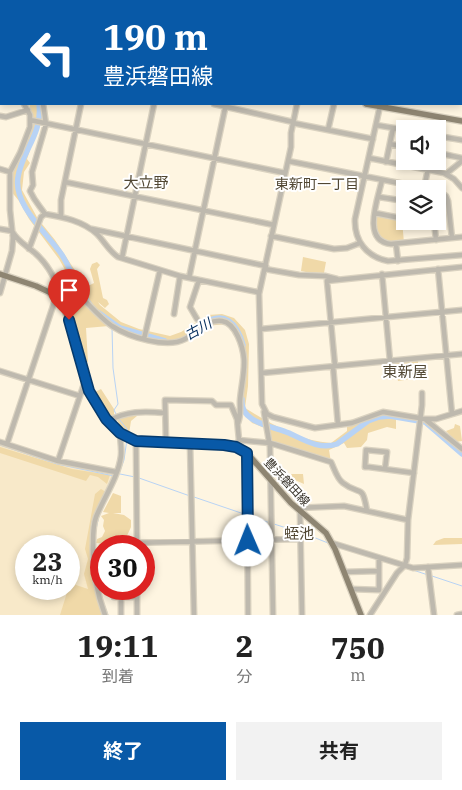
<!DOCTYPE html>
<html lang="ja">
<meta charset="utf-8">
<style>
body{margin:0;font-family:"IBM Plex Serif","Noto Sans JP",serif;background:#f2f2f2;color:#222;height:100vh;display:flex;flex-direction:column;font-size:19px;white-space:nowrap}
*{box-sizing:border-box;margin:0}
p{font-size:16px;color:#767676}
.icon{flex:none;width:28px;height:28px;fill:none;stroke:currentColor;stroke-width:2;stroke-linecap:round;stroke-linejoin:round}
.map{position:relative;height:615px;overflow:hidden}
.details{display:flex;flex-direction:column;background:#fff;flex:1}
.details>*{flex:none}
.banner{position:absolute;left:0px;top:0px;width:462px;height:105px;box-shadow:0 2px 8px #0003;background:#0859a7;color:#fff;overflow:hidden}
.buttons{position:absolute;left:396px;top:120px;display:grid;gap:10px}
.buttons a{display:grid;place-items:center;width:50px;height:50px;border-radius:0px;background:#fff;box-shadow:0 2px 8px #0003;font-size:25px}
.speed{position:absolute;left:15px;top:535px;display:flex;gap:10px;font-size:25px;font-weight:700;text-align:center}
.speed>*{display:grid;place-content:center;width:65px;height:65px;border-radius:50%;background:#fff;box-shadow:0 2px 8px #0003;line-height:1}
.speed small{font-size:12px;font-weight:400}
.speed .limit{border:8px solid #d22;background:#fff;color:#111}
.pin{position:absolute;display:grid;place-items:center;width:42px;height:42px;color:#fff;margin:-51px -21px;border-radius:50% 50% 50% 0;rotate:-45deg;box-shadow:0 0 5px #0007}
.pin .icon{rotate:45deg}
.me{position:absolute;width:55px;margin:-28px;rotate:359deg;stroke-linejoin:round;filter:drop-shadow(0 0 4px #0008)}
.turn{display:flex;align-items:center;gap:18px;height:105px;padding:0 20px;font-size:22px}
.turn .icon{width:65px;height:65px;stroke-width:2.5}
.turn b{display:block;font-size:35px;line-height:42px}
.eta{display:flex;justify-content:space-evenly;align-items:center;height:85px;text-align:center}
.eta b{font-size:30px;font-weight:700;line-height:35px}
.action{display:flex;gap:10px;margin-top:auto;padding:10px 20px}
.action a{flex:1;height:58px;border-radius:0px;background:#0859a7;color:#fff;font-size:20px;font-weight:700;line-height:58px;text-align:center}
.action a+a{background:#f2f2f2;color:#222}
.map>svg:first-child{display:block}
.built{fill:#f8e9c9;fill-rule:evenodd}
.green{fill:#f0d9a8}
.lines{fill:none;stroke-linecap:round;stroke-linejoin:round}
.stream{stroke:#b8d3f5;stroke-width:1}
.river{stroke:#b8d3f5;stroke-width:5.5}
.minor-casing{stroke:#dad2c0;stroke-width:7}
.major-casing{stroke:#dad2c0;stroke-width:8}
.minor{stroke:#beb9ae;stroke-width:4.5}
.major{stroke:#8e8572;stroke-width:5.5}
.route-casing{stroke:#053a6d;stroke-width:12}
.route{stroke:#0859a7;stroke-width:9}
.labels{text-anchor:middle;stroke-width:4;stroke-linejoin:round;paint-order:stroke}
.street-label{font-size:12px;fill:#363128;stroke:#fff}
.neighbourhood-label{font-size:14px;fill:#514733;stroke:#fff}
.water-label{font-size:14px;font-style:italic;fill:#002a5a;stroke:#fff}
.quarter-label{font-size:15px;fill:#514733;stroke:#fff}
</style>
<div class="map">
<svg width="462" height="615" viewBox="0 0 462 615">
<rect width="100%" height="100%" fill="#fef5e1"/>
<path class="built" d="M 0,442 L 58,461 L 119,473 L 94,524 L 92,561 L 105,615 L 0,615 ZM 26,546 L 69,546 L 69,589 L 26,589 Z"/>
<path class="green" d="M 29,104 L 43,104 L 45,120 L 40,121 L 27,159 L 30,163 L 24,172 L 22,190 L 38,219 L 55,240 L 86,287 L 94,283 L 90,269 L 92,264 L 97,262 L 100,265 L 97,269 L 103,298 L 107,300 L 109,304 L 105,308 L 98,302 L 100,305 L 121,322 L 139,329 L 170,336 L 181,332 L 208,315 L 222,314 L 234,318 L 245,330 L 249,344 L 248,386 L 245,408 C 271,424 300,441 331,443 L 347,431 L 347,425 L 384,412 L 420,418 L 420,423 L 396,419 L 396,429 L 387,427 L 368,433 L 367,440 L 361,447 L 347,448 L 344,443 L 329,450 L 331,462 L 270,443 L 267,429 L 252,423 L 240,409 L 244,361 L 239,341 L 229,324 L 204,326 L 182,339 L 162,341 L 128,333 L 103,318 L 109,326 L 86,328 L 88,362 L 83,361 L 61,294 L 78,293 L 59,259 L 29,219 L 19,201 L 10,190 L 10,181 L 14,165 L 33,117 Z
M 375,214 L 402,220 L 404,243 L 382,242 L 375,235 Z
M 303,257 L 326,262 L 324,273 L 306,272 L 301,271 Z
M 418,360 L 418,378 L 398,381 L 395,361 Z
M 101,389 L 114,409 L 114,415 L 108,419 L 93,393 Z
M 118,413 L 134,414 L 137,416 L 131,421 L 129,434 C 118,430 121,426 116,418 Z
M 455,424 L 460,426 L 462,441 L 456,442 L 446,431 L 454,428 Z
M 0,447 L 72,469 L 110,475 L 107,484 L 98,477 L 90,475 L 86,481 L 0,453 Z
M 285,474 L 303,474 L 304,484 L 295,480 L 295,478 L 284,475 Z
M 101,489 L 106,492 L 96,518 L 92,561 L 105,615 L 60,615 L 70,583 L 88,589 L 84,574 L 88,559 L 85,549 L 95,494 Z
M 113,493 L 121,496 L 121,513 L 113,513 L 124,515 L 131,520 L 131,527 L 126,538 L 119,535 L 120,544 L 110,546 L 107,544 L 96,543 L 97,539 L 102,537 L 105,531 L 103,526 L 104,520 L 101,516 L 109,513 L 103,512 Z
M 444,538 L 462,538 L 462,544 L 433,545 L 436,541 Z"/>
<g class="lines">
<path class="stream" d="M 86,0 L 86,1
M 185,0 L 185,1
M 461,91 L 462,91
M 112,327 L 113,368 L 118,404 L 114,410 L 117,416
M 119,419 L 127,429 L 128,435
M 0,445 L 57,464 L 114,476
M 120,474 L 135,477
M 118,476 L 124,460 L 127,439
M 139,478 L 190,496
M 194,497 L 247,515
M 104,505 L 113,486
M 250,516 L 270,523
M 274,524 L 299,532
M 96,529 L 99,516
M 303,533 L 328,543
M 413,570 L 428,575
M 432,576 L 462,586
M 102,599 L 108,615"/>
<path class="river" d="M 39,104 C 43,133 22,151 18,177 C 13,205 47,233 62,255 C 72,271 78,290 90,305
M 99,313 L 120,328 L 165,341
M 202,325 C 224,309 237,323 243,345
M 242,399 C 239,423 273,426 289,433 C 304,440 320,450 337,444 L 368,421 L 379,417 L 390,416 L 425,422 L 462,454"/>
<g class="minor-casing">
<path id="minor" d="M 33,0 L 33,1
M 134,0 L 134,1
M 232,0 L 232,1
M 296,0 L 296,1
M 325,0 L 325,1
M 387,0 L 387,1
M 461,43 L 462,43
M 43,104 L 46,124 L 32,172 L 33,185 L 30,191 C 35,202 39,205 45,214
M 214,104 L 293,122
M 380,106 L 355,219 C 354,241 367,257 388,261 L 462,255
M 0,116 L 6,117 L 28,110
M 30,120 L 285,173
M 293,123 L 373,139
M 376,125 L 405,130
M 328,130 L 334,104
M 438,136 L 462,140
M 390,144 L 405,147
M 438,153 L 462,158
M 369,158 L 444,173 L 454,179 L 462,188
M 288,161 L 429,189
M 386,162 L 393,128
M 0,169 L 10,172
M 446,174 L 462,161
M 382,180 C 378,199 361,241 391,244 L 462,237
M 65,182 L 274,225
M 424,188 L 428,169
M 438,190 L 446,196 L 448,201 L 452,238
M 379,197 L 405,201
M 375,213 L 405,219
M 61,217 L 61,200 L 81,104
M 418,221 L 434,225
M 434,221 L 436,240
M 0,229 L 12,231 C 17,241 27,246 35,253 C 50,266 59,286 64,305
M 92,229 L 266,266
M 271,236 L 334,249 L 347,248 L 360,243
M 396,244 L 398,261
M 29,249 L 41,217 L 45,214 C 63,217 83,221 97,234 C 104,241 109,251 118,257 L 180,276 L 257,292 L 259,294 L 262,404 L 267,414 L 273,417 L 315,428 L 352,423 L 383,412 L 425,419 L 436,419 L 462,411
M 122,258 L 154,104
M 265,269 L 299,275 L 325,276 L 337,279
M 438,269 L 452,414
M 382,274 L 390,361
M 189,278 L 226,104
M 0,293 L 12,251 L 13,238 L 10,210 L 10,172 L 20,153 L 30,127 L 30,115 L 24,104
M 61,294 L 76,292 C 88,303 99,317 112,326 C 129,337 167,349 185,339 C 198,332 207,319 222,321 C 236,323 243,347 244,359 C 245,372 241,387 240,401 C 240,409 241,415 238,423
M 259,294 L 291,147 L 291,133 L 297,104
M 174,314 L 180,276
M 197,319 L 190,307 L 199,280
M 261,329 L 462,310
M 144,339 L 160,270
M 333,366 L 338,425
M 335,366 L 327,281 L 462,267
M 0,371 L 80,396
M 262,373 L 462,354
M 264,412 L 270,447 L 273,615
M 426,420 L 462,449
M 108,421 C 127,411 143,411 165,413
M 136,441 L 137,546
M 0,442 L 58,461 L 116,472
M 166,442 L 165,400 L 212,401 L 216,405 L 231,405 L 237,419 L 239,440
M 190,443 L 194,615
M 7,444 L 56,297
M 235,447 L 239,440 L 270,443 L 331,462 C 334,468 337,479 343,483 C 361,497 362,482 367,511
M 247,453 L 248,615
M 58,461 L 85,381
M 385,469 L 387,452 L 366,450 L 365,467 L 369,467 L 414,473
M 297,508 L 344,506 L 408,520
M 300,511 L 302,615
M 332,543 L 413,568 L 462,565
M 115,546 L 127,543 L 301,539
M 428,567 L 434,615
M 344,572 L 379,571
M 114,589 L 114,597 L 137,597
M 137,589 L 137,615
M 351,589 L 379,590 L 379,558
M 121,597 L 121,615
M 105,615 C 96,591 92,569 93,543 C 93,534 93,525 96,517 C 104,497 118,478 121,456 C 122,448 120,440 120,433
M 370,615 L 397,573 L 405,565 L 407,558 L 408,520 L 422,405 L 422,393
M 457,615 L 462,614"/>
</g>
<g class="major-casing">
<path id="major" d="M 0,17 L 1,17
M 366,104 L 462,121
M 0,274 L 36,286 L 49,292 L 64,306 L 89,391 L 107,419 L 120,433 L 136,441 L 224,445 L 236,447 L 247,453 L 291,503 L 326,533 L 335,549 L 361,615"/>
</g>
<use href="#minor" class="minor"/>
<use href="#major" class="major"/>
</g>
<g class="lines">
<g class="route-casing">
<path id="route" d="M 69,320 L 89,391 L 106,419 L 120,433 L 136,441 L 224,445 L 236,447 L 247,453 L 248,541"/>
</g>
<use href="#route" class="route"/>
</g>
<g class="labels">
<g class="street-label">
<text transform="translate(287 482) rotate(47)" y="4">豊浜磐田線</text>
</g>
<g class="neighbourhood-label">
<text x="317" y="189">東新町一丁目</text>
</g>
<g class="water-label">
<text transform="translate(198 329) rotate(-29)" y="5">古川</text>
</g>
<g class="quarter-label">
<text x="146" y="188">大立野</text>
<text x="405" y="377">東新屋</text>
<text x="299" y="539">蛭池</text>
</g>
</g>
</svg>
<div class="buttons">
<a><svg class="icon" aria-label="sound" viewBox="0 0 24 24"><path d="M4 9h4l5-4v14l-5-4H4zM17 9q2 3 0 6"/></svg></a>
<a><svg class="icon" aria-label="layers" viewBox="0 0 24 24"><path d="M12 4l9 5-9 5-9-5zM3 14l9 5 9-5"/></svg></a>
</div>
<div class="speed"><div>23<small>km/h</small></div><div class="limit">30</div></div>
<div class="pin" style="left:69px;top:320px;background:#d93025"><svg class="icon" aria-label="arrive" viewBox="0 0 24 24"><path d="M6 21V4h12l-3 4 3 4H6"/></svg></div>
<svg class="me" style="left:248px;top:541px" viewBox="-20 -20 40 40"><circle r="19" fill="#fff"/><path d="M0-13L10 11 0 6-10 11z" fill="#0859a7"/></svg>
<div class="banner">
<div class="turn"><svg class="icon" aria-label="left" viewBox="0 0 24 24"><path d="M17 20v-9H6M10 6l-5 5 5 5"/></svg><div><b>190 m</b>豊浜磐田線</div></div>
</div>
</div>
<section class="details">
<div class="eta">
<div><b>19:11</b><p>到着</p></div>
<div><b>2</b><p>分</p></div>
<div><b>750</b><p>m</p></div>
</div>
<div class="action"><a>終了</a><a>共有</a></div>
</section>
